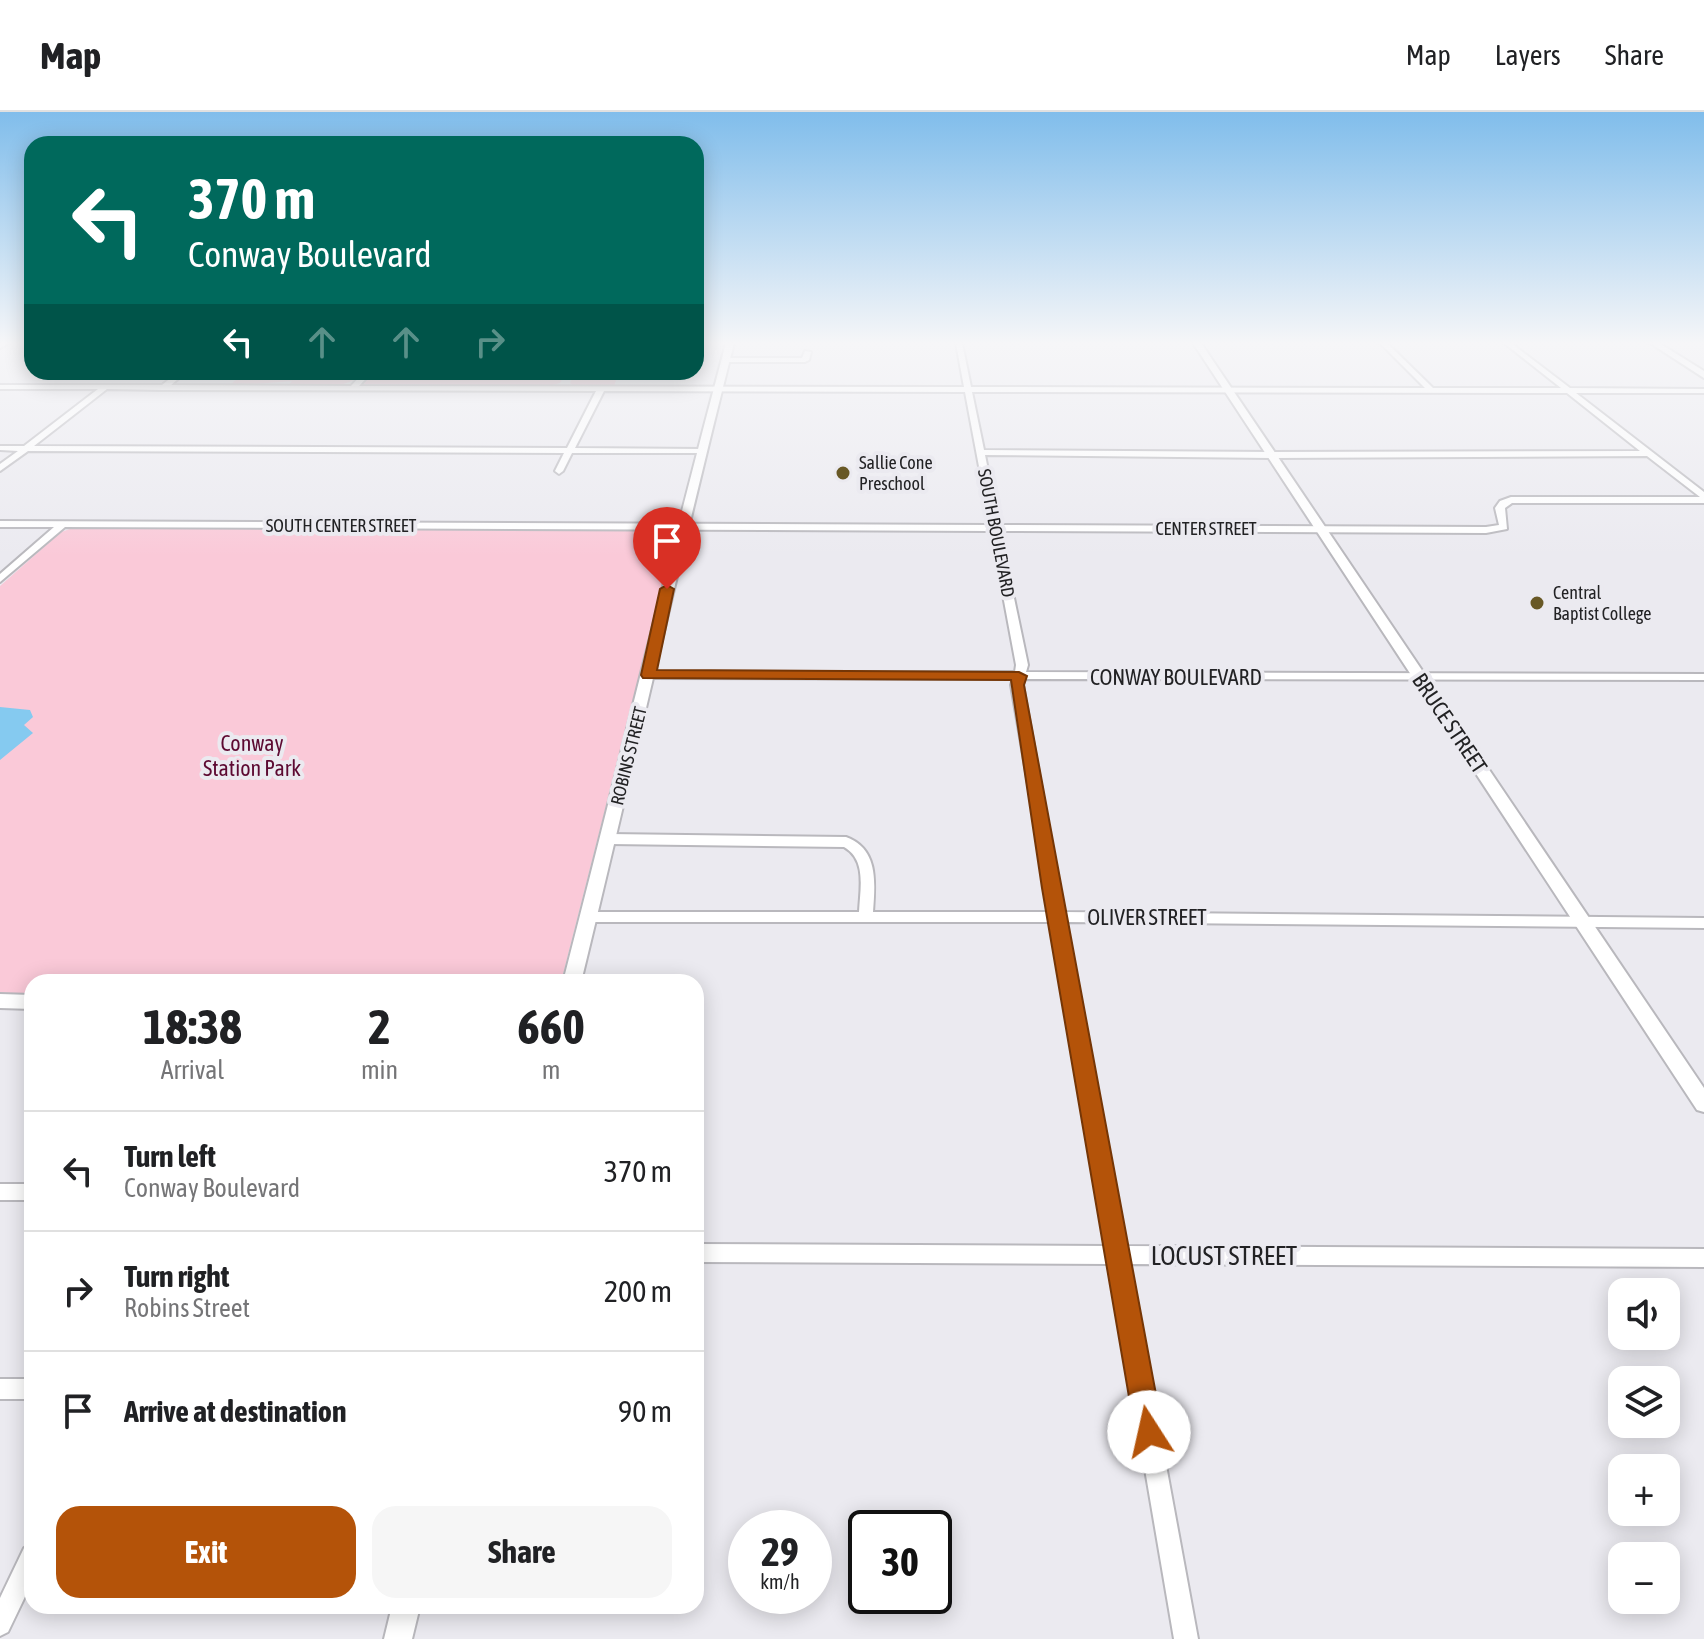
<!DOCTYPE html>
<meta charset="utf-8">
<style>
body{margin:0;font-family:"Asap Condensed",sans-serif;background:#f6f6f6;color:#202124;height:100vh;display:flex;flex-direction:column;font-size:30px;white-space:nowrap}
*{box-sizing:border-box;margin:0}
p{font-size:26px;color:#757577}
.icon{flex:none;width:44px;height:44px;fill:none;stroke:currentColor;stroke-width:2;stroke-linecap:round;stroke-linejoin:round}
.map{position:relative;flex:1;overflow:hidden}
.side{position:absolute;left:24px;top:862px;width:680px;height:640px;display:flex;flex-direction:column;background:#fff;border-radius:24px;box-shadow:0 4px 20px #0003}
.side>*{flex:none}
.banner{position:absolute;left:24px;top:24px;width:680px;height:244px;border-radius:24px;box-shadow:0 4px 20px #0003;background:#00695c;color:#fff;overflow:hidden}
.tools{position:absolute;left:1608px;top:1166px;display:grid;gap:16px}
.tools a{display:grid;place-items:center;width:72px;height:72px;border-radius:16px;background:#fff;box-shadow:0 4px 20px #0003;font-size:40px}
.speed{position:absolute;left:728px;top:1398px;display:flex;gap:16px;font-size:40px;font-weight:700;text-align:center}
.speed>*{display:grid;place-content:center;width:104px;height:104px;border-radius:50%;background:#fff;box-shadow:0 4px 20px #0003;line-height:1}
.speed small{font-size:20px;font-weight:400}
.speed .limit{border:4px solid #111;border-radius:12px;background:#fff;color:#111}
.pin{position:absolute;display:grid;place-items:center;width:68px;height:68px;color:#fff;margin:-82px -34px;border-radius:50% 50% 50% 0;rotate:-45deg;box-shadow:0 0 8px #0007}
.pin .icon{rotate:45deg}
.me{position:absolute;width:88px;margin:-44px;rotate:350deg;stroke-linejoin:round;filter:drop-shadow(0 0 6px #0008)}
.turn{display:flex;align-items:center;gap:28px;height:168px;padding:0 32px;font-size:36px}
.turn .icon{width:104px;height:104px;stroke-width:2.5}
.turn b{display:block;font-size:56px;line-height:68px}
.lanes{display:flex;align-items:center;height:76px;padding:0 32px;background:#0003;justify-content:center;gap:40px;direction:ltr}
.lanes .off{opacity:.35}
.eta{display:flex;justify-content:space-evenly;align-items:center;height:136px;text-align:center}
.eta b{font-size:48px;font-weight:700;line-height:56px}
.primary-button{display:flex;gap:16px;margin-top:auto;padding:16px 32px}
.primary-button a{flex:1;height:92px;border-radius:24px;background:#b45309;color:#fff;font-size:32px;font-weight:700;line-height:92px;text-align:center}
.primary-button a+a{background:#f6f6f6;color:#202124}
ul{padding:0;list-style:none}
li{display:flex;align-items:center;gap:24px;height:120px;padding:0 32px;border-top:2px solid #e0e0e0}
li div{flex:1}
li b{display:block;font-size:30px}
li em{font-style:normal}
header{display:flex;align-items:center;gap:48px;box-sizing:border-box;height:112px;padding:0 40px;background:#fff;border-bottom:2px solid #e0e0e0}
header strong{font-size:38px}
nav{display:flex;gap:44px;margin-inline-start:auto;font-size:28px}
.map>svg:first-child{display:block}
.green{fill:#fac9d8}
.water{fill:#85caf0}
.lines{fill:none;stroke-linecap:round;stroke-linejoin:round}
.minor-casing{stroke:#b9b8bd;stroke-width:4}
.tertiary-casing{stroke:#b9b8bd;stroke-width:4}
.minor{fill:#fff;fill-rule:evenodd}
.tertiary{fill:#fff;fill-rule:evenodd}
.route{fill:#b45309;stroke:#753606;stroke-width:2}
.poi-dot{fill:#685825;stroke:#ebeaf0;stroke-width:3}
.labels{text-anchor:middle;stroke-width:8;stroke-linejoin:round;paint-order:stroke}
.far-poi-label{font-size:18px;fill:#222224;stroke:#ebeaf0;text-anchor:start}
.far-street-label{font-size:18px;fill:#222224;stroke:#ebeaf0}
.street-label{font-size:22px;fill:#222224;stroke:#ebeaf0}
.park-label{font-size:22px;fill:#5d0a32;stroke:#ebeaf0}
.near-street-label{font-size:26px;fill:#222224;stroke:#ebeaf0}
</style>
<header>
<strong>Map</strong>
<nav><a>Map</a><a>Layers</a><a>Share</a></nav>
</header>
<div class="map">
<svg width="1704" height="1527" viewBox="0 0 1704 1527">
<rect width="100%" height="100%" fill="#ebeaf0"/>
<path class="green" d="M 245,260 L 363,260 C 346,280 315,273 289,273 L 292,269 L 229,274 Z
M 372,260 L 566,260 L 560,271 L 549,274 L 364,272 Z
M 575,260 L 619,260 L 614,274 L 572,273 L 570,271 Z
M 73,416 L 676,419 L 561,870 L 32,870 L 32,884 L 0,883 L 0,474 L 61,420 Z"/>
<path class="water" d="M 0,595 L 30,598 L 33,605 L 24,613 L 33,621 L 0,648 Z"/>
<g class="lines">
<g class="minor-casing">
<path id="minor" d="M 0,231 L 9,231 L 0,236 Z
M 956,231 L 962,231 L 971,275 L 1425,276 L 1380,231 L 1387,231 L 1433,276 L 1561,276 L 1504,231 L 1511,231 L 1570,276 L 1704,277 L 1704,281 L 1576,281 L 1704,380 L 1704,391 L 1512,391 L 1505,396 L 1507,417 L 1486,421 L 1000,419 L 1028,553 L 1026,560 L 1704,562 L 1704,568 L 1024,567 L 1023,573 L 1064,800 L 1704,806 L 1704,816 L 1066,810 L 1126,1134 L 1704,1137 L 1704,1155 L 1129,1152 L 1198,1527 L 1174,1527 L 1110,1152 L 696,1150 L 696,1132 L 1107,1134 L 1052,810 L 590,810 L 585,809 L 583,805 L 585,801 L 590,800 L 859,800 C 860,777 867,748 844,735 L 609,732 L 602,727 L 609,722 L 846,725 C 879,737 875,771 873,800 L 1050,800 L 1011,573 L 1013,567 L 649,566 L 643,563 L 649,560 L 1015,560 L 1016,553 L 991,419 L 65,415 L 0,470 L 0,462 L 54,415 L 0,415 L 0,409 L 990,413 L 965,280 L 604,279 L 575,336 L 703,337 L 707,339 L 703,341 L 572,341 L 563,359 L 559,362 L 555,359 L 564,341 L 28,339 L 0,359 L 0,352 L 18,339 L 0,338 L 0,334 L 24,334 L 98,277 L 0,277 L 0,273 L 162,273 L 178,260 L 186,260 L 171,273 L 351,274 L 364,260 L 372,260 L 359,274 L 964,275 ZM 107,277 L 163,278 L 596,279 L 567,336 L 34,334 ZM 972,280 L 1567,281 L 1640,339 L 1272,340 L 984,338 ZM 985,343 L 1272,346 L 1647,344 L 1700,385 L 1511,385 L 1500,389 L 1495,396 L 1499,413 L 1486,415 L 999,413 Z
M 805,239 L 811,240 L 809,248 L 805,250 L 726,250 L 722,248 L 726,246 L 802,246 Z
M 0,1072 L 32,1072 L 32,1088 L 0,1088 Z
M 0,1267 L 32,1267 L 32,1287 L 0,1287 Z
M 32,1432 L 32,1470 L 8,1520 L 0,1524 L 0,1486 L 24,1436 Z"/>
</g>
<g class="tertiary-casing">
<path id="tertiary" d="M 726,231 L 734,231 C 680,443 633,657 581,870 L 563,870 C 618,657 669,443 726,231 Z
M 1193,231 L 1201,231 L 1704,976 L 1704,1000 L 1697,998 Z
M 1650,231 L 1659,231 L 1704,259 L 1704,266 Z
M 0,882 L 32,883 L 32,897 L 0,896 Z
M 392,1494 L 420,1494 L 412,1527 L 384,1527 Z"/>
</g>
<use href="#minor" class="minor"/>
<use href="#tertiary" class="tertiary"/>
</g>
<linearGradient id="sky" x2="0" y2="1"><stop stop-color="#80bdeb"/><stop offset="0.52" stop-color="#f6f6f8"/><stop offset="1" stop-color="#f6f6f8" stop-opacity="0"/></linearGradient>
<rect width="1704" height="444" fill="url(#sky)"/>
<path class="route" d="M 667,473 L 674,477 L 657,558 L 1019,560 L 1027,564 L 1024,573 L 1163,1320 L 1158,1330 L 1149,1334 L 1139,1330 L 1135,1320 L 1042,776 L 1011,568 L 643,566 L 641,563 L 660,477 Z"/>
<g class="poi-dot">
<circle cx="843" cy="361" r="8"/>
<circle cx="1537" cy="491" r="8"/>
</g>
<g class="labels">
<g class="far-poi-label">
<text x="859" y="357">Sallie Cone<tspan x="859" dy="21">Preschool</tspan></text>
<text x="1553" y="487">Central<tspan x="1553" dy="21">Baptist College</tspan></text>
</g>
<g class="far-street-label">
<text x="341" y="420">SOUTH CENTER STREET</text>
<text x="1206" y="423">CENTER STREET</text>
<text transform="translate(996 421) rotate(79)" y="6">SOUTH BOULEVARD</text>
<text transform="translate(629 644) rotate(-76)" y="6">ROBINS STREET</text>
</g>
<g class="street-label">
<text x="1176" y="573">CONWAY BOULEVARD</text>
<text transform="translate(1450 611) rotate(56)" y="8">BRUCE STREET</text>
<text x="1147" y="813">OLIVER STREET</text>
</g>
<g class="park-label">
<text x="252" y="639">Conway<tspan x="252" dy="25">Station Park</tspan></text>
</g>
<g class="near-street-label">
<text x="1224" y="1153">LOCUST STREET</text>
</g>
</g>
</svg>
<div class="tools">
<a><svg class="icon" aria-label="sound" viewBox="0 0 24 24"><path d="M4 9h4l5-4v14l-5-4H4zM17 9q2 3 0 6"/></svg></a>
<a><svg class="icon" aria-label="layers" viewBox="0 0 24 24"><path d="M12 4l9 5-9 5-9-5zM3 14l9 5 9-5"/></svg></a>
<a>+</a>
<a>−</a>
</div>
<div class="speed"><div>29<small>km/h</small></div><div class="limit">30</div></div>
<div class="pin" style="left:667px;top:477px;background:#d93025"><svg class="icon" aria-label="arrive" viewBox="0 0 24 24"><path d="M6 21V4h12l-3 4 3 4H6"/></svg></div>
<svg class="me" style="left:1149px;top:1320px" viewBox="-20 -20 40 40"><circle r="19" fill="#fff"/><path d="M0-13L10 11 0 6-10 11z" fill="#b45309"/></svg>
<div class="banner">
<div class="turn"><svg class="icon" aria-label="left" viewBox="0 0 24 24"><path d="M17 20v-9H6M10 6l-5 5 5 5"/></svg><div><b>370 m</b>Conway Boulevard</div></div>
<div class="lanes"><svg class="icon" aria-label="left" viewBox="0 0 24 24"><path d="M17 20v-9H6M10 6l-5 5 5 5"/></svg><svg class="icon off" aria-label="ahead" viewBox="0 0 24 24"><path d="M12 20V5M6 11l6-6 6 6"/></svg><svg class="icon off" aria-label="ahead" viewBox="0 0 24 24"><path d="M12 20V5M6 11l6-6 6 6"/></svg><svg class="icon off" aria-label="right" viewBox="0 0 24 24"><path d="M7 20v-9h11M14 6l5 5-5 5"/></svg></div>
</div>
<section class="side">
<div class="eta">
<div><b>18:38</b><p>Arrival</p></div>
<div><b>2</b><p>min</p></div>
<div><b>660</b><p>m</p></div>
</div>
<ul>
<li><svg class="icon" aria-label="left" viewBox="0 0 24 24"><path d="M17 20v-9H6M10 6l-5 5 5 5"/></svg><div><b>Turn left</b><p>Conway Boulevard</p></div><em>370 m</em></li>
<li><svg class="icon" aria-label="right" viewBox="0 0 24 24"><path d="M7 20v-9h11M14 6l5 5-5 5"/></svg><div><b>Turn right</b><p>Robins Street</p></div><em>200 m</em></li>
<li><svg class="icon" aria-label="arrive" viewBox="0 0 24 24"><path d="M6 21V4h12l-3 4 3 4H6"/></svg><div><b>Arrive at destination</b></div><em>90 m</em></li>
</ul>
<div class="primary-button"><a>Exit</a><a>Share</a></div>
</section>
</div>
